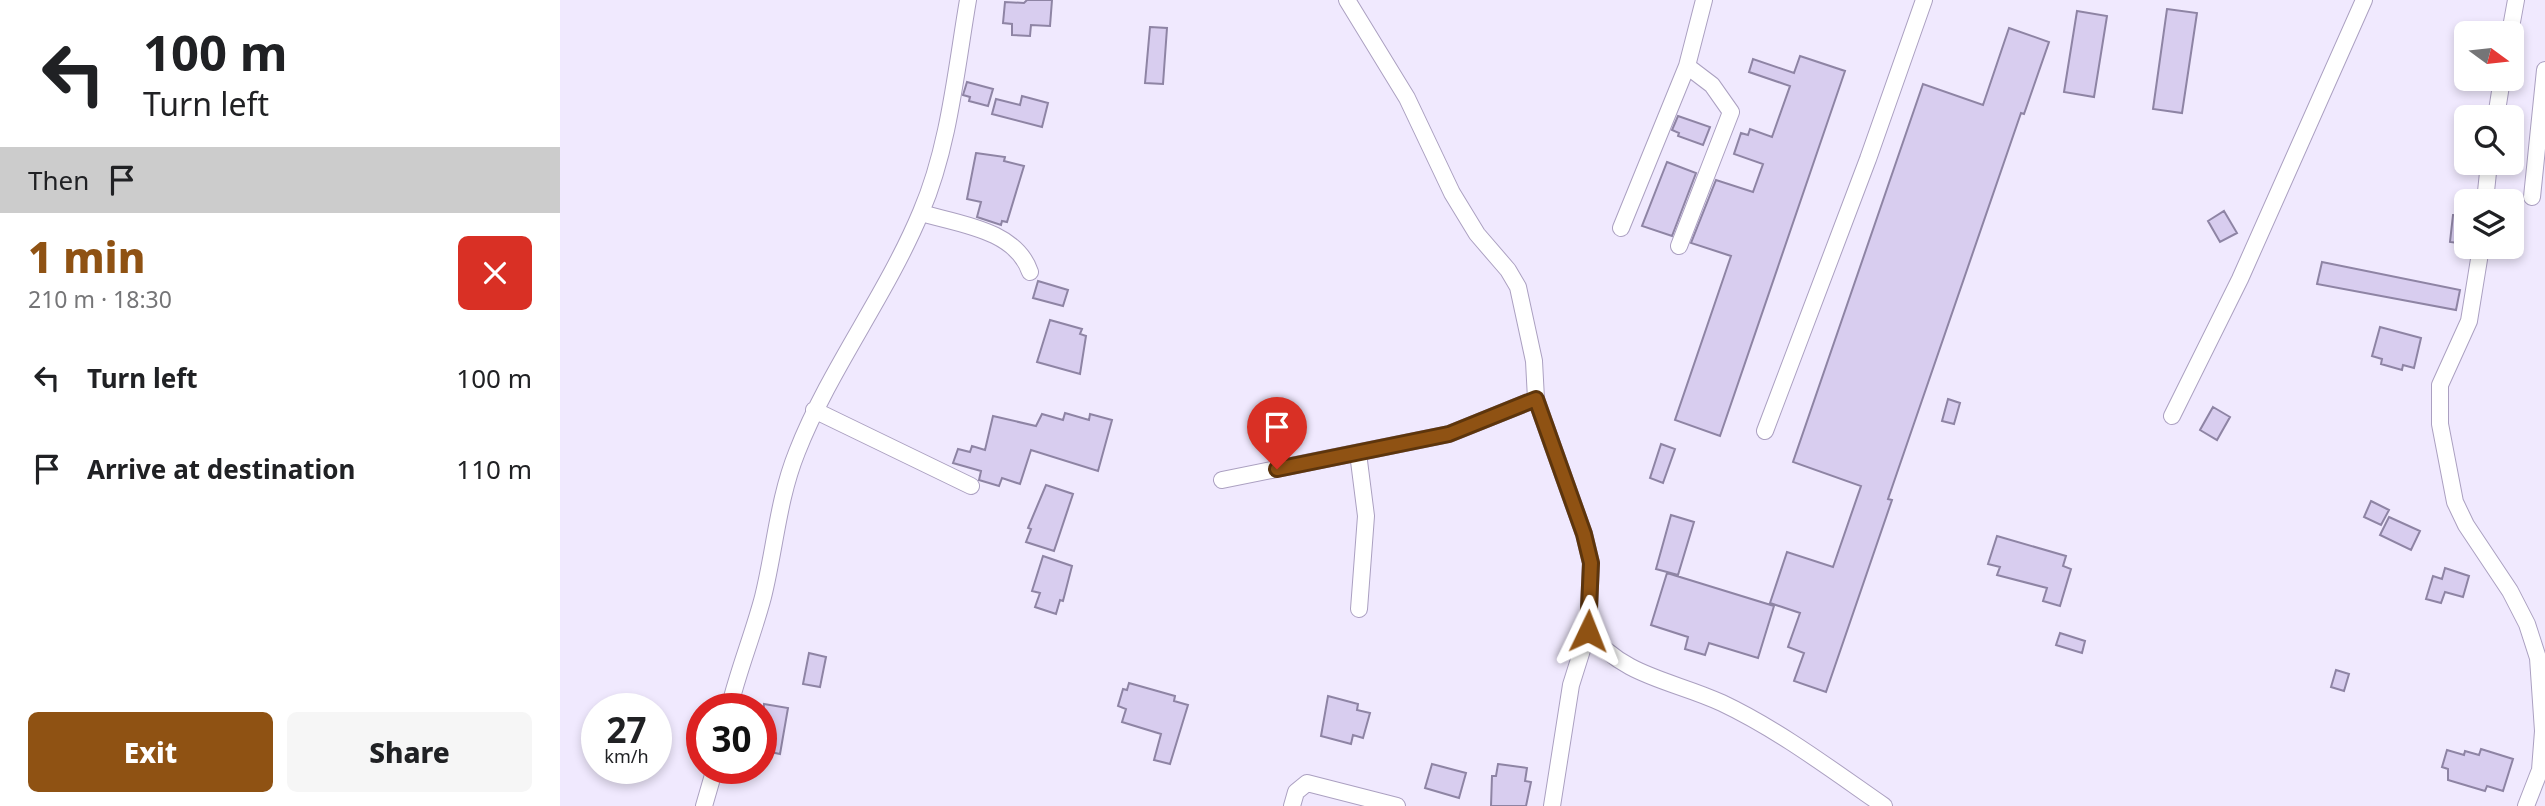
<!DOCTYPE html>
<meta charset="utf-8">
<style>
body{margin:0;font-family:"Noto Sans",sans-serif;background:#f6f6f6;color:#202124;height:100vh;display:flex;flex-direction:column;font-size:26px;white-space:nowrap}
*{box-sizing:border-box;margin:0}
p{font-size:23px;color:#757577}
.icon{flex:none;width:38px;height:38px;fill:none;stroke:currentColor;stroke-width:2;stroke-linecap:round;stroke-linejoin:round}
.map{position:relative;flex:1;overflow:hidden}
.sheet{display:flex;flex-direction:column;background:#fff;width:560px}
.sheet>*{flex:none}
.guide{background:#fff;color:#202124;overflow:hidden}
.needle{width:46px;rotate:105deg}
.controls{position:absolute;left:1894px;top:21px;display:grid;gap:14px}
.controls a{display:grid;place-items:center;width:70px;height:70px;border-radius:10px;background:#fff;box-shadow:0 4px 10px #0003;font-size:35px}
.speed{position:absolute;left:21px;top:693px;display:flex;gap:14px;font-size:35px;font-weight:700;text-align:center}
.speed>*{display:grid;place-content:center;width:91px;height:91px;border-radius:50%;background:#fff;box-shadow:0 4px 10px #0003;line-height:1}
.speed small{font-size:18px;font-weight:400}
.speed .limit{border:10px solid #d22;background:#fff;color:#111}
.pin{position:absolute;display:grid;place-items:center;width:60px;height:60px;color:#fff;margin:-72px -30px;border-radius:50% 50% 50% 0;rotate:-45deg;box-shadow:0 0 7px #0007}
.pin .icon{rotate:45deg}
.me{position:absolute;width:77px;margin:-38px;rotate:2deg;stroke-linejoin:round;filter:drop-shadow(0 0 5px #0008)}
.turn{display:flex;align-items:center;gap:24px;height:147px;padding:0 28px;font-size:32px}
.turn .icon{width:91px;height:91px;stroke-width:2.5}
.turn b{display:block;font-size:49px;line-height:60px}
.then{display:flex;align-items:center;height:66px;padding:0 28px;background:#0003;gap:14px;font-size:26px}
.round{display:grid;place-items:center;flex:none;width:74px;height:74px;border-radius:10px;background:#f6f6f6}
.headline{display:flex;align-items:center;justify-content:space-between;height:119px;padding:0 28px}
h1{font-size:42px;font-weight:800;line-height:52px;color:#8f5213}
.primary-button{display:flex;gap:14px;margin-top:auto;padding:14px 28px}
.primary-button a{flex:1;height:80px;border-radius:10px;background:#8f5213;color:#fff;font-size:28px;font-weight:800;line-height:80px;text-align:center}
.primary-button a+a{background:#f6f6f6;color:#202124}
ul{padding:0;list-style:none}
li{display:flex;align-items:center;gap:21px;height:91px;padding:0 28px}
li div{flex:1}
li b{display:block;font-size:26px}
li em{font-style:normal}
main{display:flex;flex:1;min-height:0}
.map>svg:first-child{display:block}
.building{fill:#d8cdef;stroke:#8e84a4;stroke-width:2}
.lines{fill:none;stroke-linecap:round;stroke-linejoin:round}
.minor-casing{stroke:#aba0c1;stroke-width:18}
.minor{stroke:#fff;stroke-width:16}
.route-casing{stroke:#5d350c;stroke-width:18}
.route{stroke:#8f5213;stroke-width:12}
</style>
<main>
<section class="sheet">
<div class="guide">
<div class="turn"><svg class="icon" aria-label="left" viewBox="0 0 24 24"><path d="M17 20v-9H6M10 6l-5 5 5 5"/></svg><div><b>100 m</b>Turn left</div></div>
<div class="then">Then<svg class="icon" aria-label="arrive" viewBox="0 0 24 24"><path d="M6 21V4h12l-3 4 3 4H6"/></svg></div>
</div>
<div class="headline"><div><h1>1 min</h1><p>210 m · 18:30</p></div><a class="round" style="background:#d93025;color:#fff"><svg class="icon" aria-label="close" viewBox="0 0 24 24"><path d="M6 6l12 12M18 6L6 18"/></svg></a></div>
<ul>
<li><svg class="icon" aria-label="left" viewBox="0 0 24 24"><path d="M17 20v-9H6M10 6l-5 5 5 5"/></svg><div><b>Turn left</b></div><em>100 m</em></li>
<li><svg class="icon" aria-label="arrive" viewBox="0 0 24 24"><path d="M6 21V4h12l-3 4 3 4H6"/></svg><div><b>Arrive at destination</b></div><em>110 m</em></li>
</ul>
<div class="primary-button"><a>Exit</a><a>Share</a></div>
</section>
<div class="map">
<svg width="1985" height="806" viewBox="0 0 1985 806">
<rect width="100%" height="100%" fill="#f0e9fe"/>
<path class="building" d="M 467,0 L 492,0 L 490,26 L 471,25 L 470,36 L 452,35 L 452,24 L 443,23 L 445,2 L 464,3 Z
M 1607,9 L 1637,13 L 1622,113 L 1593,109 Z
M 1517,11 L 1547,16 L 1534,97 L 1504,92 Z
M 590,27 L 607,28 L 603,84 L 585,83 Z
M 1449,28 L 1489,42 L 1464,114 L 1461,113 L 1328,499 L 1332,500 L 1266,692 L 1234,681 L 1244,653 L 1228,647 L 1240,613 L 1210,603 L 1227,552 L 1273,567 L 1301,486 L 1233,462 L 1363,84 L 1423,105 Z
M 1240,56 L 1285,71 L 1160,436 L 1115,420 L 1171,256 L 1131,243 L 1156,180 L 1193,192 L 1203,164 L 1174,154 L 1181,133 L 1188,135 L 1190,129 L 1212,137 L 1230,86 L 1189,72 L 1193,59 L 1234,73 Z
M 407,82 L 433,89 L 428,106 L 409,101 L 410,97 L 403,95 Z
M 462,96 L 488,103 L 482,127 L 432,114 L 436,99 L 460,105 Z
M 1118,116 L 1150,127 L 1143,145 L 1118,136 L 1119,133 L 1112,130 Z
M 416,153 L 445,157 L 444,161 L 464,166 L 447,222 L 442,221 L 441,225 L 417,217 L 421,202 L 407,199 Z
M 1107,162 L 1136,173 L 1112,236 L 1082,226 Z
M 1664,211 L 1677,233 L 1660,242 L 1648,221 Z
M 1893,215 L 1906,216 L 1906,244 L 1890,242 Z
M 1762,262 L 1900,290 L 1896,310 L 1757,284 Z
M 478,281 L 508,290 L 503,306 L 473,298 Z
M 490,320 L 522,329 L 520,334 L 526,336 L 520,374 L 477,362 Z
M 1820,327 L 1861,338 L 1854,368 L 1843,365 L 1842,370 L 1821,364 L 1822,359 L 1812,356 Z
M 1388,399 L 1400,403 L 1394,424 L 1382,421 Z
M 1653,407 L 1670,417 L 1657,440 L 1640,430 Z
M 505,413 L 529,420 L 530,414 L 552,420 L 538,471 L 471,450 L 460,484 L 442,478 L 439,486 L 419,480 L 421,471 L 393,463 L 398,449 L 410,452 L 412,446 L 425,450 L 433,416 L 476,426 L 482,414 L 503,420 Z
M 1101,444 L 1115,449 L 1103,483 L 1090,478 Z
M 486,485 L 513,494 L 494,551 L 466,542 L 471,529 L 468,528 Z
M 1811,501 L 1829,510 L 1821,525 L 1804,517 Z
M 1111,515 L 1134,522 L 1118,575 L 1096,569 Z
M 1829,517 L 1860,531 L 1851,550 L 1820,535 Z
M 1437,536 L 1506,556 L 1503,566 L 1511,569 L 1500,606 L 1483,601 L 1487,588 L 1437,575 L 1440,567 L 1428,564 Z
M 483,556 L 512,566 L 503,601 L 500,600 L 496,614 L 475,607 L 480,593 L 472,591 Z
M 1885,568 L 1909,576 L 1903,597 L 1885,592 L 1881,603 L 1866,599 L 1873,576 L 1882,579 Z
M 1107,573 L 1214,606 L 1198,658 L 1149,643 L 1145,655 L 1125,649 L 1128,637 L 1091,625 Z
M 1500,633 L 1525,641 L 1522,653 L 1496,645 Z
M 249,653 L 266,657 L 260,687 L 243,684 Z
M 1776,670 L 1789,674 L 1784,691 L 1771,687 Z
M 569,683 L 615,696 L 614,701 L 628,705 L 610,764 L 594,760 L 601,734 L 562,722 L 566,709 L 558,706 L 563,689 L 567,690 Z
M 768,696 L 798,704 L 797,710 L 810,713 L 803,738 L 793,735 L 791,744 L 761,736 Z
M 204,704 L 228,708 L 220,754 L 201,750 Z
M 1921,749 L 1953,759 L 1943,791 L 1927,786 L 1925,791 L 1888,780 L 1888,769 L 1882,767 L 1887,750 L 1904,755 L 1905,751 L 1919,755 Z
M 872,764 L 906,773 L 899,798 L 865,788 Z
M 938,764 L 967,768 L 965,781 L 971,782 L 966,806 L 931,806 L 932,776 L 936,776 Z"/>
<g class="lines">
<g class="minor-casing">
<path id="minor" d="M 787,0 L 847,98 L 892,193 L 917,234 L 948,270 L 958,287 L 974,361 L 976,399 L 1024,534 L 1031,563 L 1028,631 L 1011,685 L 992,806
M 1950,33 L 1956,0
M 1936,117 L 1942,79
M 1972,197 L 1985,70
M 1925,201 L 1929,163
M 361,213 C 399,224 456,230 470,272
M 1061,228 L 1127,66 L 1144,0
M 1119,246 L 1171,112 L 1152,85 L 1127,66
M 1921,247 L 1909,321 L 1880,385 L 1880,424 L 1895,502 L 1906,525 L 1950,591 L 1967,624 L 1978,658 L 1983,731 L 1980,770 L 1966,806
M 254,410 L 411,486
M 1612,416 L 1680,279 L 1804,0
M 1205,431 L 1308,159 L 1364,0
M 798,453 L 806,516 L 799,609
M 662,480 L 889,434 L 976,399
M 1028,631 C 1063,677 1112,680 1162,703 C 1219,730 1272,770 1324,806
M 169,709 C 178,671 193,635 203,597 C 215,549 218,499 237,452 C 270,368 326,296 361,212 C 389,147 396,70 408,0
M 144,806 L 155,768
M 732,806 L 736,792 L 747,783 L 837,806"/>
</g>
<use href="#minor" class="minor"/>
</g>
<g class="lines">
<g class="route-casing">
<path id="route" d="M 717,469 L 889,434 L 976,399 L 1024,534 L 1031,563 L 1028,631"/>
</g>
<use href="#route" class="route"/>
</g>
</svg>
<div class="controls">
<a><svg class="needle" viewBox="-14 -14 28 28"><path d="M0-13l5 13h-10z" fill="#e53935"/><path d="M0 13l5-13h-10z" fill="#757577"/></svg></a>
<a><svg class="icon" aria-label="search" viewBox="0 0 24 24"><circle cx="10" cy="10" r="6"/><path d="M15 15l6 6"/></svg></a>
<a><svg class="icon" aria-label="layers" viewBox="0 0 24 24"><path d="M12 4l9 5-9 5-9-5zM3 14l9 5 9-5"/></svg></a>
</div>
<div class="speed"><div>27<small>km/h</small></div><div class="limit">30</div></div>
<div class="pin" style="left:717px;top:469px;background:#d93025"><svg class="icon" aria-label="arrive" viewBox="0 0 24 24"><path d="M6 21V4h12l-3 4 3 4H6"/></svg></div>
<svg class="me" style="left:1028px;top:631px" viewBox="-20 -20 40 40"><path d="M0-17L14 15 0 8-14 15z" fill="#8f5213" stroke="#fff" stroke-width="4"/></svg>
</div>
</main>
